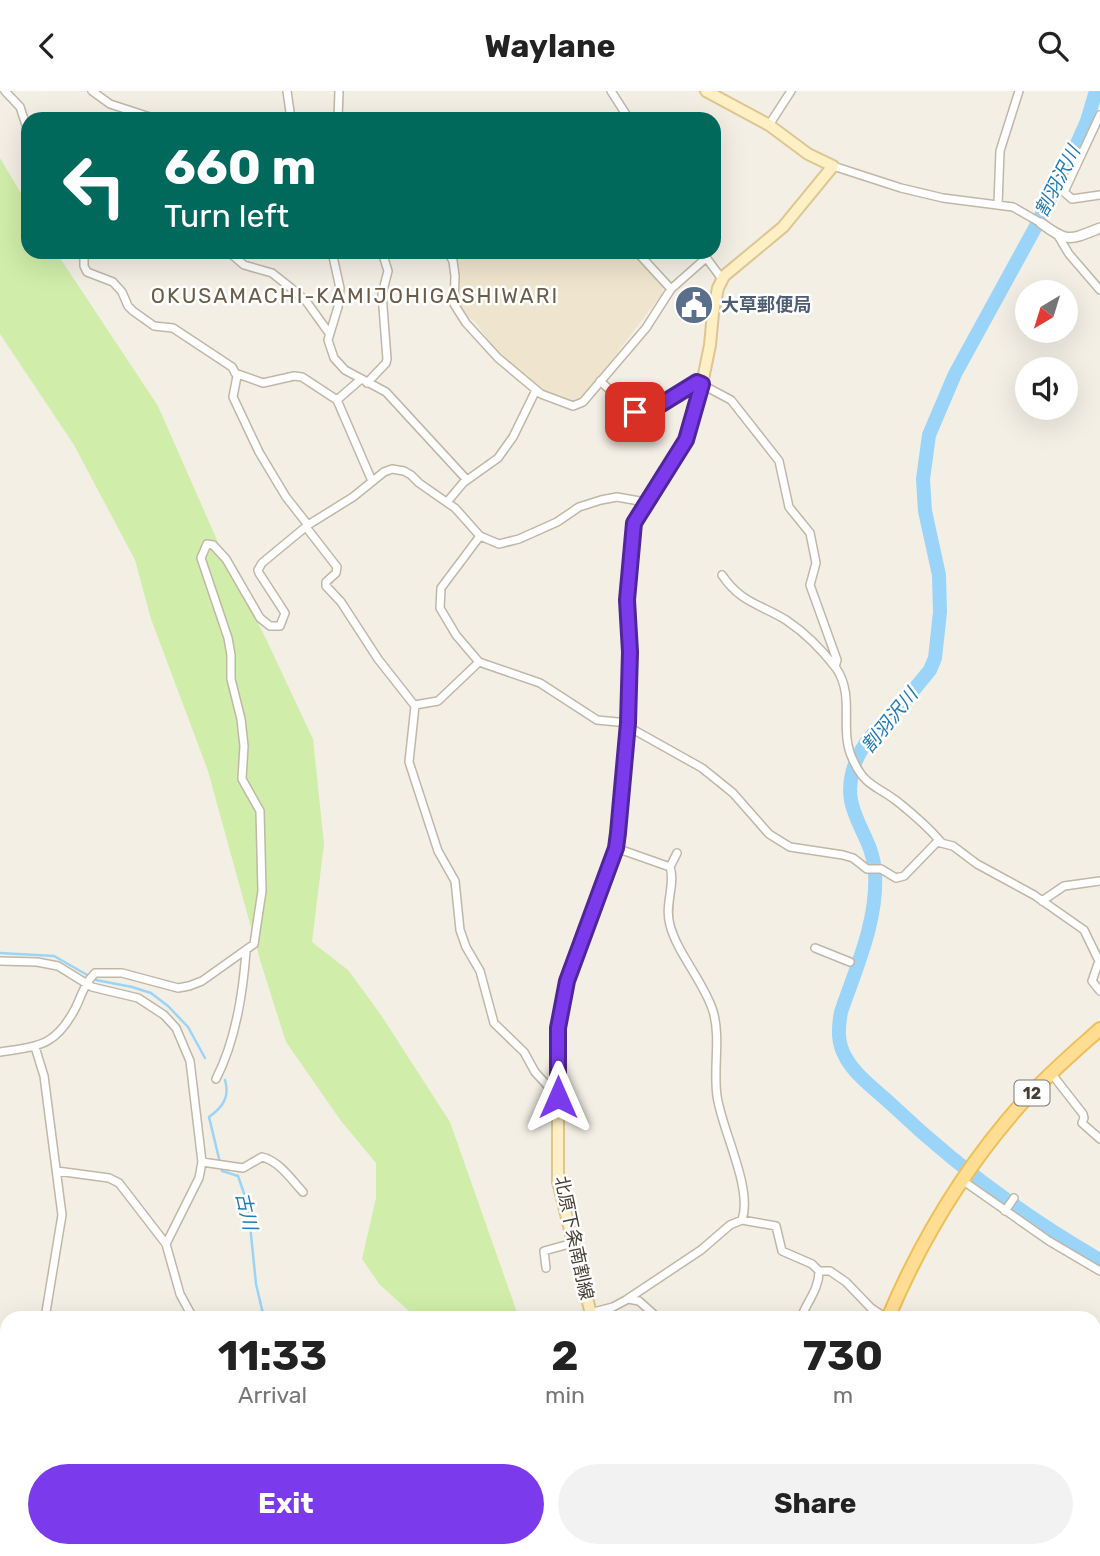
<!DOCTYPE html>
<meta charset="utf-8">
<style>
body{margin:0;font-family:Rubik,"Noto Sans JP",sans-serif;background:#f2f2f2;color:#222;height:100vh;display:flex;flex-direction:column;font-size:26px;white-space:nowrap}
*{box-sizing:border-box;margin:0}
p{font-size:23px;color:#767676}
.icon{flex:none;width:38px;height:38px;fill:none;stroke:currentColor;stroke-width:2;stroke-linecap:round;stroke-linejoin:round}
.map{position:relative;flex:1;overflow:hidden}
.panel{position:absolute;left:0px;top:1220px;width:1101px;height:247px;display:flex;flex-direction:column;background:#fff;border-radius:21px 21px 0 0;box-shadow:0 7px 28px #0002}
.panel>*{flex:none}
.guide{position:absolute;left:21px;top:21px;width:700px;height:147px;border-radius:21px;box-shadow:0 7px 28px #0002;background:#00695c;color:#fff;overflow:hidden}
.needle{width:46px;rotate:218deg}
.buttons{position:absolute;left:1015px;top:189px;display:grid;gap:14px}
.buttons a{display:grid;place-items:center;width:63px;height:63px;border-radius:50%;background:#fff;box-shadow:0 7px 28px #0002;font-size:35px}
.pin{position:absolute;display:grid;place-items:center;width:60px;height:60px;color:#fff;margin:-30px;border-radius:14px;box-shadow:0 4px 10px #0006}
.me{position:absolute;width:77px;margin:-38px;rotate:0deg;stroke-linejoin:round;filter:drop-shadow(0 0 5px #0008)}
.turn{display:flex;align-items:center;gap:24px;height:147px;padding:0 28px;font-size:32px}
.turn .icon{width:91px;height:91px;stroke-width:2.5}
.turn b{display:block;font-size:49px;line-height:60px}
.eta{display:flex;justify-content:space-evenly;align-items:center;height:119px;text-align:center}
.eta b{font-size:42px;font-weight:700;line-height:49px}
.action{display:flex;gap:14px;margin-top:auto;padding:14px 28px}
.action a{flex:1;height:80px;border-radius:42px;background:#7c3aed;color:#fff;font-size:28px;font-weight:700;line-height:80px;text-align:center}
.action a+a{background:#f2f2f2;color:#222}
header{display:flex;justify-content:space-between;align-items:center;height:91px;padding:0 28px;background:#fff;font-size:32px;font-weight:700}
.map>svg:first-child{display:block}
.education{fill:#efe4cd}
.green{fill:#d0eda9}
.lines{fill:none;stroke-linecap:round;stroke-linejoin:round}
.stream{stroke:#9ad4f8;stroke-width:2.5}
.river{stroke:#9ad4f8;stroke-width:14}
.minor-casing{stroke:#c1b7a6;stroke-width:10}
.tertiary-casing{stroke:#c1b7a6;stroke-width:12}
.secondary-casing{stroke:#dcc691;stroke-width:14}
.primary-casing{stroke:#f0be56;stroke-width:16}
.minor{stroke:#fff;stroke-width:7}
.tertiary{stroke:#fff;stroke-width:9}
.secondary{stroke:#ffefc4;stroke-width:10}
.primary{stroke:#ffdd93;stroke-width:12}
.route-casing{stroke:#51269a;stroke-width:18}
.route{stroke:#7c3aed;stroke-width:12}
.labels{text-anchor:middle;stroke-width:5;stroke-linejoin:round;paint-order:stroke}
.shield{fill:#fff;stroke:#7e7971;stroke-width:2}
.shield-label{font-size:16px;font-weight:bold;fill:#473f34}
.service-label{font-size:18px;font-weight:bold;fill:#4e5e75;stroke:#fff;text-anchor:start}
.street-label{font-size:18px;fill:#473f34;stroke:#fff}
.water-label{font-size:19px;font-style:italic;fill:#207bb6;stroke:#fff}
.quarter-label{font-size:21px;letter-spacing:2px;fill:#6b5d4a;stroke:#fff}
</style>
<header><svg class="icon" aria-label="back" viewBox="0 0 24 24"><path d="M15 5l-7 7 7 7"/></svg>Waylane<svg class="icon" aria-label="search" viewBox="0 0 24 24"><circle cx="10" cy="10" r="6"/><path d="M15 15l6 6"/></svg></header>
<div class="map">
<svg width="1100" height="1465" viewBox="0 0 1100 1465">
<rect width="100%" height="100%" fill="#f4efe5"/>
<path class="education" d="M 456,161 L 630,161 L 663,194 L 662,203 L 582,308 L 570,309 L 539,298 L 532,293 L 496,259 L 475,231 L 464,223 L 459,215 L 460,195 Z"/>
<path class="green" d="M 0,67 L 28,114 L 28,161 L 56,161 L 158,315 L 224,465 L 266,548 L 313,648 L 324,753 L 312,851 L 348,879 L 381,924 L 450,1031 L 519,1227 L 417,1227 L 380,1194 L 362,1168 L 376,1107 L 376,1072 L 341,1030 L 286,951 L 260,869 L 208,680 L 151,528 L 135,469 L 74,354 L 0,243 Z
M 502,1460 L 569,1460 L 570,1465 L 503,1465 Z"/>
<g class="lines">
<path class="stream" d="M 0,862 L 54,865 L 96,889 L 132,896 L 151,902 L 168,915 L 188,936 L 205,967
M 225,989 C 230,1006 223,1016 209,1026 L 222,1080 L 238,1085 L 248,1114 L 256,1193 L 264,1227"/>
<path class="river" d="M 1096,0 L 1087,30 L 1071,66 L 1035,137 L 955,283 L 929,344 L 923,388 L 925,420 L 939,484 L 940,521 L 935,567 L 930,579 C 921,590 912,601 903,612 C 886,630 866,645 856,670 C 836,721 873,739 875,782 C 878,829 856,877 841,921 C 838,937 837,952 846,967 C 856,985 876,999 891,1013 C 954,1073 1025,1126 1100,1169"/>
<g class="minor-casing">
<path id="minor" d="M 5,0 L 20,16 L 28,40
M 92,0 L 110,13 L 156,28
M 287,0 L 291,28
M 611,0 L 629,28
M 1100,24 L 1064,101 L 1072,108 L 1100,104
M 338,28 L 339,0
M 769,34 L 791,0
M 833,75 L 901,97 L 943,107 L 1013,116 L 1041,132
M 998,114 L 1000,60 L 1019,0
M 1057,143 L 1069,163 L 1100,199
M 84,161 L 84,175 L 87,181 L 113,191 L 122,201 L 128,215 L 133,220 L 154,235 L 173,237 L 232,276 L 237,285 L 233,306 L 259,361 L 286,406 L 308,434
M 229,161 L 244,174 L 272,182 L 291,197 L 306,210 L 329,242
M 332,161 L 340,197 L 338,216 L 328,249 L 334,267 L 345,279 L 386,301 L 467,389
M 448,161 L 453,170 L 455,185 L 454,213 L 466,232 L 498,267 L 541,303 L 573,315 L 583,311 L 646,237 L 671,198 L 706,167
M 637,161 L 671,198
M 702,161 L 722,188
M 235,282 L 263,292 L 294,285 L 302,286 L 337,309 L 372,390
M 600,290 L 634,321 L 642,325 L 697,291 L 731,309 L 779,370 L 789,416 L 810,442 L 816,472 L 810,494 L 837,569 L 835,576
M 367,292 L 386,272 L 387,268 L 382,203 L 388,180 L 382,161
M 337,309 L 360,289
M 448,410 L 463,392 L 498,367 L 513,346 L 536,299
M 306,436 L 337,476 L 336,482 L 326,491 L 326,495 L 341,511 L 378,568 L 415,615 L 409,671 L 438,760 L 455,790 L 460,839 L 466,856 L 480,880 L 494,932 L 524,961 L 535,981 L 558,1006
M 480,445 L 441,497 L 440,517 L 456,544 L 479,571 L 540,592 L 597,629 L 628,632
M 722,484 C 741,512 760,513 786,529 C 804,541 823,560 836,577 C 856,606 838,639 853,669 C 865,696 878,695 898,711 C 913,723 929,737 941,751
M 415,614 L 438,610 L 479,571
M 627,635 L 702,677 L 733,702 L 769,743 L 790,756 L 843,764 L 853,767 L 867,778 L 881,778 L 896,787 L 904,785 L 937,751 L 953,755 L 977,773 L 1034,804 L 1084,839 L 1099,870 L 1092,890 L 1100,900
M 616,757 L 670,776 C 676,792 664,814 670,834 C 677,862 704,891 713,920 C 721,947 713,977 717,1005 C 722,1040 753,1097 742,1129
M 670,776 L 677,762
M 1042,810 L 1064,795 L 1100,790
M 815,857 L 850,871
M 0,870 L 37,871 L 58,875 L 92,896 L 138,907 L 164,924 L 176,937 L 190,970 L 202,1071 L 199,1087 L 166,1153
M 35,956 L 44,985 L 62,1124 L 45,1227
M 0,961 C 40,955 56,955 76,916 C 82,903 85,892 95,882 L 122,882 L 178,897 L 189,895 L 202,890 L 254,853 L 262,800 L 260,720 L 242,688 L 244,655 L 241,628 L 231,588 L 231,564 L 228,547 L 201,467 L 207,453 L 213,454 L 226,468 L 260,527 L 270,535 L 280,535 L 285,522 L 259,482 L 258,479 L 262,472 L 308,434 L 353,406 L 384,381 L 392,378 L 404,380 L 411,384 L 419,392 L 455,417 L 480,445 L 499,453 L 519,448 L 557,431 L 579,416 L 601,409 L 617,406 L 645,411
M 1051,982 L 1083,1023 L 1084,1027 L 1082,1032 L 1100,1048
M 216,988 C 236,949 243,903 246,860
M 202,1071 L 243,1077 L 262,1066 C 279,1070 291,1088 303,1101
M 57,1080 L 109,1087 L 119,1092 L 166,1153 L 180,1203 L 193,1227
M 962,1089 L 1049,1150 L 1100,1180
M 1005,1120 L 1014,1107
M 546,1177 L 544,1160 L 573,1152
M 628,1208 L 639,1210 L 658,1227
M 590,1222 L 613,1216 L 626,1209 L 701,1159 L 730,1134 L 742,1129 L 776,1135 L 782,1160 L 812,1173 L 819,1180 L 830,1180 L 846,1191 L 871,1217 L 886,1227
M 801,1227 C 807,1210 819,1199 819,1180
M 0,1278 L 7,1281
M 22,1460 L 23,1465
M 83,1460 L 106,1465
M 323,1460 L 326,1465
M 862,1460 L 868,1465
M 1091,1460 L 1099,1465"/>
</g>
<g class="tertiary-casing">
<path id="tertiary" d="M 1041,132 C 1068,152 1070,149 1100,137"/>
</g>
<g class="secondary-casing">
<path id="secondary" d="M 592,1227 L 558,1091 L 558,937 L 567,890 L 616,757 L 618,742 L 628,632 L 630,561 L 627,509 L 634,432 L 686,349 L 702,293 L 710,254 L 713,222 L 718,197 L 724,185 L 783,136 L 833,75 L 808,63 L 769,34 L 706,0
M 631,1460 L 633,1465"/>
</g>
<g class="primary-casing">
<path id="primary" d="M 888,1227 C 921,1149 965,1076 1022,1012 C 1046,985 1073,962 1100,938
M 843,1460 L 843,1465"/>
</g>
<use href="#minor" class="minor"/>
<use href="#tertiary" class="tertiary"/>
<use href="#secondary" class="secondary"/>
<use href="#primary" class="primary"/>
</g>
<g class="lines">
<g class="route-casing">
<path id="route" d="M 558,1006 L 558,937 L 567,890 L 616,757 L 618,742 L 628,632 L 630,561 L 627,509 L 634,432 L 686,349 L 702,293 L 697,291 L 642,325 L 635,321"/>
</g>
<use href="#route" class="route"/>
</g>
<defs>
<g id="civic-disc" transform="scale(2.0125)"><circle r="9.5" fill="#5c6f8a" stroke="#fff"/><path d="M-.6-6.5H3V-4.5H.6V-3L4-1V1h2V6H-6V1h2V-1L-.6-3ZM-1.2 2.5V6h2.4V2.5Z" fill="#fff"/></g>
</defs>
<g fill-rule="evenodd">
<use href="#civic-disc" x="694" y="214"/>
</g>
<g class="labels">
<rect class="shield" x="1014.5" y="989.5" width="35" height="25" rx="5"/>
<g class="shield-label">
<text x="1032" y="1008">12</text>
</g>
<g class="service-label">
<text x="721" y="220">大草郵便局</text>
</g>
<g class="street-label">
<text transform="translate(574 1147) rotate(78)" y="6">北原下条南割線</text>
</g>
<g class="water-label">
<text transform="translate(1057 90) rotate(-63)" y="7">割羽沢川</text>
<text transform="translate(889 629) rotate(-51)" y="7">割羽沢川</text>
<text transform="translate(247 1120) rotate(77)" y="7">古川</text>
</g>
<g class="quarter-label">
<text x="355" y="212">OKUSAMACHI-KAMIJOHIGASHIWARI</text>
</g>
</g>
</svg>
<div class="buttons">
<a><svg class="needle" viewBox="-14 -14 28 28"><path d="M0-13l5 13h-10z" fill="#e53935"/><path d="M0 13l5-13h-10z" fill="#767676"/></svg></a>
<a><svg class="icon" aria-label="sound" viewBox="0 0 24 24"><path d="M4 9h4l5-4v14l-5-4H4zM17 9q2 3 0 6"/></svg></a>
</div>
<div class="pin" style="left:635px;top:321px;background:#d93025"><svg class="icon" aria-label="arrive" viewBox="0 0 24 24"><path d="M6 21V4h12l-3 4 3 4H6"/></svg></div>
<svg class="me" style="left:558px;top:1006px" viewBox="-20 -20 40 40"><path d="M0-17L14 15 0 8-14 15z" fill="#7c3aed" stroke="#fff" stroke-width="4"/></svg>
<div class="guide">
<div class="turn"><svg class="icon" aria-label="left" viewBox="0 0 24 24"><path d="M17 20v-9H6M10 6l-5 5 5 5"/></svg><div><b>660 m</b>Turn left</div></div>
</div>
<section class="panel">
<div class="eta">
<div><b>11:33</b><p>Arrival</p></div>
<div><b>2</b><p>min</p></div>
<div><b>730</b><p>m</p></div>
</div>
<div class="action"><a>Exit</a><a>Share</a></div>
</section>
</div>
